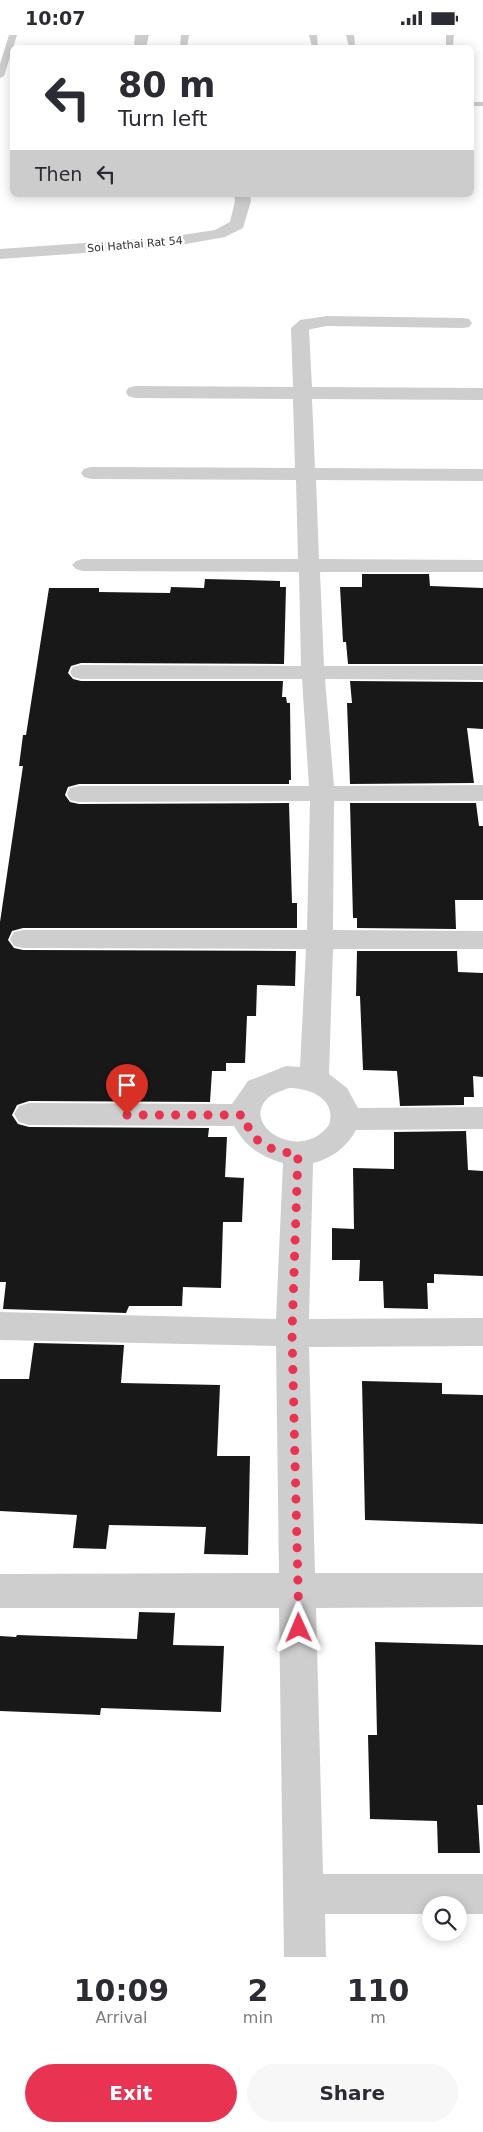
<!DOCTYPE html>
<style>
body{margin:0;font-family:"DejaVu Sans",sans-serif;background:#f7f7f7;color:#2b2b33;height:100vh;display:flex;flex-direction:column;font-size:19px;white-space:nowrap}
*{box-sizing:border-box;margin:0}
p{font-size:16px;color:#7c7c81}
.icon{flex:none;width:28px;height:28px;fill:none;stroke:currentColor;stroke-width:2;stroke-linecap:round;stroke-linejoin:round}
.map{position:relative;height:1922px;overflow:hidden}
.panel{display:flex;flex-direction:column;background:#fff;flex:1}
.panel>*{flex:none}
.banner{position:absolute;left:10px;top:10px;width:464px;height:152px;border-radius:8px;box-shadow:0 2px 12px #0003;background:#fff;color:#2b2b33;overflow:hidden}
.buttons{position:absolute;left:422px;top:1861px;display:grid;gap:10px}
.buttons a{display:grid;place-items:center;width:45px;height:45px;border-radius:50%;background:#fff;box-shadow:0 2px 12px #0003;font-size:25px}
.pin{position:absolute;display:grid;place-items:center;width:42px;height:42px;color:#fff;margin:-51px -21px;border-radius:50% 50% 50% 0;rotate:-45deg;box-shadow:0 0 5px #0007}
.pin .icon{rotate:45deg}
.me{position:absolute;width:55px;margin:-28px;rotate:359deg;stroke-linejoin:round;filter:drop-shadow(0 0 4px #0008)}
.turn{display:flex;align-items:center;gap:18px;height:105px;padding:0 25px;font-size:22px}
.turn .icon{width:65px;height:65px;stroke-width:2.5}
.turn b{display:block;font-size:35px;line-height:42px}
.then{display:flex;align-items:center;height:48px;padding:0 25px;background:#0003;gap:10px;font-size:19px}
.eta{display:flex;justify-content:space-evenly;align-items:center;height:85px;text-align:center}
.eta b{font-size:30px;font-weight:600;line-height:35px}
.primary-button{display:flex;gap:10px;margin-top:auto;padding:10px 25px}
.primary-button a{flex:1;height:58px;border-radius:30px;background:#e83353;color:#fff;font-size:20px;font-weight:600;line-height:58px;text-align:center}
.primary-button a+a{background:#f7f7f7;color:#2b2b33}
.status{display:flex;justify-content:space-between;align-items:center;height:35px;padding:0 25px;background:#fff;direction:ltr}
.status svg{height:14px;fill:currentColor}
.map>svg:first-child{display:block}
.building{fill:#181818}
.lines{fill:none;stroke-linecap:round;stroke-linejoin:round}
.service{fill:#cecece;fill-rule:evenodd}
.minor{fill:#cecece;fill-rule:evenodd}
.route{stroke:#e83353;stroke-width:9;stroke-dasharray:0 16.2}
.labels{text-anchor:middle;stroke-width:5;stroke-linejoin:round;paint-order:stroke}
.far-street-label{font-size:11px;fill:#313131;stroke:#fff}
</style>
<div class="status"><b>10:07</b><svg viewBox="0 0 49 12"><path d="M0 12V9h3v3zM5 12V6h3v6zM10 12V3h3v9zM15 12V0h3v12zM26 1h20v11H26zM47 4h2v5h-2z"/></svg></div>
<div class="map">
<svg width="483" height="1922" viewBox="0 0 483 1922">
<rect width="100%" height="100%" fill="#fff"/>
<path class="building" d="M 362,539 L 429,539 L 430,551 L 483,553 L 483,629 L 348,629 L 346,607 L 343,607 L 340,552 L 362,552 Z
M 205,544 L 280,546 L 280,552 L 286,552 L 284,629 L 81,628 L 71,631 L 68,638 L 73,644 L 81,646 L 283,646 L 282,662 L 286,662 L 287,668 L 290,668 L 291,745 L 289,745 L 289,749 L 79,749 L 68,752 L 65,760 L 70,767 L 79,769 L 289,768 L 292,868 L 297,868 L 297,893 L 23,893 L 12,896 L 8,905 L 14,913 L 23,915 L 296,916 L 295,951 L 257,950 L 256,981 L 247,981 L 245,1028 L 226,1028 L 226,1036 L 212,1036 L 210,1067 L 29,1066 L 17,1070 L 12,1080 L 18,1089 L 29,1092 L 209,1093 L 208,1102 L 227,1102 L 225,1142 L 244,1143 L 242,1187 L 223,1187 L 221,1253 L 183,1252 L 182,1271 L 129,1271 L 126,1278 L 3,1274 L 6,1247 L 0,1247 L 0,887 L 23,731 L 19,731 L 23,700 L 26,700 L 49,553 L 99,553 L 99,557 L 170,558 L 171,552 L 204,553 Z
M 350,646 L 483,647 L 483,694 L 467,693 L 474,748 L 350,749 L 347,668 L 352,668 Z
M 350,768 L 476,768 L 479,791 L 483,791 L 483,865 L 455,865 L 456,894 L 357,893 L 357,883 L 353,883 Z
M 357,916 L 457,916 L 458,937 L 483,938 L 483,1042 L 473,1041 L 474,1062 L 464,1062 L 464,1070 L 400,1071 L 397,1036 L 363,1035 L 360,961 L 356,961 Z
M 466,1096 L 468,1135 L 483,1136 L 483,1241 L 434,1239 L 434,1248 L 427,1248 L 428,1274 L 384,1273 L 383,1246 L 359,1246 L 360,1225 L 332,1225 L 332,1193 L 354,1194 L 353,1133 L 394,1134 L 394,1097 Z
M 34,1308 L 124,1310 L 121,1348 L 220,1350 L 217,1421 L 250,1421 L 248,1520 L 204,1519 L 206,1492 L 109,1490 L 106,1514 L 73,1513 L 77,1480 L 0,1476 L 0,1344 L 29,1344 Z
M 362,1346 L 442,1348 L 442,1359 L 483,1360 L 483,1489 L 365,1485 Z
M 139,1577 L 175,1578 L 173,1610 L 224,1611 L 221,1677 L 101,1673 L 100,1680 L 0,1676 L 0,1601 L 16,1602 L 17,1600 L 137,1604 Z
M 375,1607 L 483,1610 L 483,1770 L 477,1770 L 480,1818 L 438,1818 L 437,1786 L 370,1784 L 368,1700 L 377,1700 Z"/>
<g class="lines">
<path class="service" d="M 9,0 L 17,0 L 4,41 L 0,43 L 0,29 Z
M 181,0 L 189,0 L 187,12 L 180,12 Z
M 309,0 L 317,0 L 318,12 L 312,12 Z
M 346,0 L 354,0 L 355,12 L 349,12 Z
M 446,0 L 454,0 L 453,12 L 446,11 Z
M 471,67 L 483,67 L 483,71 L 471,71 Z"/>
<path class="minor" d="M 135,0 L 149,0 L 146,12 L 134,12 Z
M 234,160 L 250,160 L 251,166 L 243,193 L 225,202 L 169,212 L 0,224 L 0,214 L 169,202 L 215,195 L 230,187 L 235,166 Z
M 327,281 L 463,283 L 469,284 L 472,288 L 469,292 L 463,293 L 327,291 L 311,294 L 309,295 L 312,352 L 483,353 L 483,365 L 312,364 L 315,433 L 483,434 L 483,446 L 316,445 L 319,524 L 483,525 L 483,537 L 320,537 L 324,631 L 483,631 L 483,645 L 325,644 L 334,751 L 483,750 L 483,766 L 334,766 L 333,895 L 483,896 L 483,914 L 333,914 L 329,1039 L 347,1053 L 358,1073 L 483,1072 L 483,1094 L 356,1095 C 347,1112 331,1124 313,1128 L 309,1284 L 483,1283 L 483,1311 L 309,1312 L 315,1538 L 483,1538 L 483,1572 L 316,1573 L 323,1839 L 483,1839 L 483,1879 L 459,1879 L 459,1870 L 431,1870 L 431,1879 L 325,1879 L 326,1922 L 284,1922 L 279,1573 L 0,1573 L 0,1539 L 279,1538 L 276,1311 L 0,1305 L 0,1277 L 276,1284 L 283,1128 C 260,1121 246,1112 234,1091 L 29,1090 L 19,1087 L 14,1079 L 19,1071 L 29,1068 L 232,1069 L 248,1046 L 286,1031 L 300,1032 L 306,914 L 23,913 L 14,911 L 10,904 L 14,897 L 23,895 L 307,895 L 310,766 L 79,767 L 70,765 L 67,759 L 70,753 L 79,751 L 309,751 L 302,644 L 81,644 L 73,642 L 70,637 L 73,632 L 81,630 L 301,631 L 299,537 L 83,536 L 76,534 L 72,530 L 76,526 L 83,524 L 298,524 L 296,445 L 91,444 L 84,442 L 81,438 L 84,434 L 91,432 L 295,433 L 293,364 L 135,363 L 128,361 L 126,357 L 128,353 L 135,351 L 293,352 L 291,293 L 300,285 ZM 289,1053 C 310,1053 337,1064 329,1090 C 300,1129 239,1090 268,1063 C 273,1058 282,1056 289,1053 Z"/>
</g>
<g class="lines">
<path class="route" d="M 127,1080 L 244,1080 C 251,1109 270,1116 298,1119 L 292,1298 L 299,1593"/>
</g>
<g class="labels">
<g class="far-street-label">
<text transform="translate(135 209) rotate(-5)" y="4">Soi Hathai Rat 54</text>
</g>
</g>
</svg>
<div class="buttons">
<a><svg class="icon" aria-label="search" viewBox="0 0 24 24"><circle cx="10" cy="10" r="6"/><path d="M15 15l6 6"/></svg></a>
</div>
<div class="pin" style="left:127px;top:1080px;background:#d93025"><svg class="icon" aria-label="arrive" viewBox="0 0 24 24"><path d="M6 21V4h12l-3 4 3 4H6"/></svg></div>
<svg class="me" style="left:299px;top:1593px" viewBox="-20 -20 40 40"><path d="M0-17L14 15 0 8-14 15z" fill="#e83353" stroke="#fff" stroke-width="4"/></svg>
<div class="banner">
<div class="turn"><svg class="icon" aria-label="left" viewBox="0 0 24 24"><path d="M17 20v-9H6M10 6l-5 5 5 5"/></svg><div><b>80 m</b>Turn left</div></div>
<div class="then">Then<svg class="icon" aria-label="left" viewBox="0 0 24 24"><path d="M17 20v-9H6M10 6l-5 5 5 5"/></svg></div>
</div>
</div>
<section class="panel">
<div class="eta">
<div><b>10:09</b><p>Arrival</p></div>
<div><b>2</b><p>min</p></div>
<div><b>110</b><p>m</p></div>
</div>
<div class="primary-button"><a>Exit</a><a>Share</a></div>
</section>
